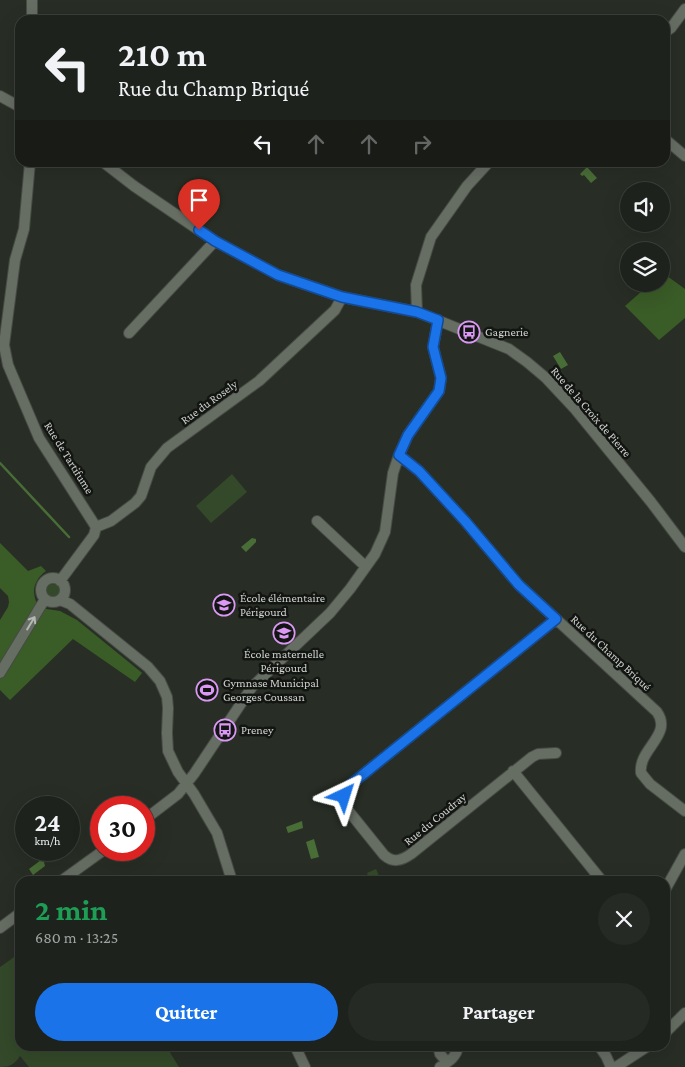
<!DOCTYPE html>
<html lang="fr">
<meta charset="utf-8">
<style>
body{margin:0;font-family:"Crimson Pro",serif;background:#262a25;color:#f1f3f6;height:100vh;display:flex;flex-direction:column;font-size:19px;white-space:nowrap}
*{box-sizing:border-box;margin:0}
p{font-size:16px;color:#a1a4a3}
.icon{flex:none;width:28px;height:28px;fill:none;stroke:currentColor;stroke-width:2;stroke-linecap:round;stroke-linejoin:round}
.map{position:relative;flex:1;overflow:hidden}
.panel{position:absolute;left:15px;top:876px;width:655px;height:175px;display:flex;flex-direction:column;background:#1e221c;border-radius:15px;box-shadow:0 5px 20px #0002,0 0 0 1px #3c3f3b}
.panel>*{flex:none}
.hud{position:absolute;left:15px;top:15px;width:655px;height:152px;border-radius:15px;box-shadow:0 5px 20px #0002,0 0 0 1px #3c3f3b;background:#1e221c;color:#f1f3f6;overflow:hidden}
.fabs{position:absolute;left:620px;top:182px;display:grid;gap:10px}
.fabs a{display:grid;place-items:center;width:50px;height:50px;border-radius:50%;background:#1e221c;box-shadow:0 5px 20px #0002,0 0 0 1px #3c3f3b;font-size:25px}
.speed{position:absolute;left:15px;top:796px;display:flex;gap:10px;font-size:25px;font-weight:700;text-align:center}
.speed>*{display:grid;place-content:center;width:65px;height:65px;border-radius:50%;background:#1e221c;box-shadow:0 5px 20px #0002,0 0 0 1px #3c3f3b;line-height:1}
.speed small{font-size:12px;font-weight:400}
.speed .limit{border:8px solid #d22;background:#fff;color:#111}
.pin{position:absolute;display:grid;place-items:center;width:42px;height:42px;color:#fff;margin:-51px -21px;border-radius:50% 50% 50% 0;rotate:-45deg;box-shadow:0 0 5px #0007}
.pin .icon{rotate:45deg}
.me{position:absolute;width:55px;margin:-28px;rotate:41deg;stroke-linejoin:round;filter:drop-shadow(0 0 4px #0008)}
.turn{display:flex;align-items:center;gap:18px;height:105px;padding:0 20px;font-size:22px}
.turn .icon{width:65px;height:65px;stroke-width:2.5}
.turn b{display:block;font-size:35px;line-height:42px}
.lanes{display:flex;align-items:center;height:48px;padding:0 20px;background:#0003;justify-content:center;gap:25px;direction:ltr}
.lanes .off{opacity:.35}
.round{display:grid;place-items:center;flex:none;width:52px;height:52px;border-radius:26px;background:#262a25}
.summary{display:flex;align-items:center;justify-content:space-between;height:85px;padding:0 20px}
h1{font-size:30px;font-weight:700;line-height:38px;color:#1e9e55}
.action{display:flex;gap:10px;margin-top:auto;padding:10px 20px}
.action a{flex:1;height:58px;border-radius:30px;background:#1a73e8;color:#fff;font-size:20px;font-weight:700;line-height:58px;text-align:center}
.action a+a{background:#262a25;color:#f1f3f6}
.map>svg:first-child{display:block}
.green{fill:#334929}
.forest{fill:#3a5c27}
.water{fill:#496d37}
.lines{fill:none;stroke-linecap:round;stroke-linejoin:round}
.stream{stroke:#496d37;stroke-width:2.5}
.minor-casing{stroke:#464b43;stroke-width:12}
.minor{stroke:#666d63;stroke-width:10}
.oneway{stroke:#b4b9b2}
.route-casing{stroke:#114b97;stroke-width:12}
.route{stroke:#1a73e8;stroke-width:9}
.labels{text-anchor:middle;stroke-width:5;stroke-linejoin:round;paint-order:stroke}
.poi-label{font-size:12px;fill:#ced2cd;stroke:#121511;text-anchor:start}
.street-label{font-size:12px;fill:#ced2cd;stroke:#121511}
</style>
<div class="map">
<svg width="685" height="1067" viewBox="0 0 685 1067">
<rect width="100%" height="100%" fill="#282e25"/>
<path class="green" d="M 232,474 L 247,492 L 211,523 L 196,506 Z
M46 591a7 7 0 1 1 14 0a7 7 0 1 1-14 0Z
M 376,869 L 380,878 L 370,881 L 367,873 Z
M 20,953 L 20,1046 L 166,1046 L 179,1067 L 29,1067 L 20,1056 C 15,1064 10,1067 0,1067 L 0,967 Z"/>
<path class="forest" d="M 663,273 L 685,289 L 685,318 L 659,340 L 625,306 L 650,284 L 661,284 Z
M 0,543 L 28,571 L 41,566 L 46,571 C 33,580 30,595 40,608 L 60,611 L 77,620 L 141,672 L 142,673 L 135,682 L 73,639 L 10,700 L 0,690 L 0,620 L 8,607 L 9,602 L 8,596 L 0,588 Z"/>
<path class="water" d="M 587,167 L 597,178 L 591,183 L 584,175 L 582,176 L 580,174 Z
M 560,352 L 568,365 L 561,369 L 553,356 Z
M 252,538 L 256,539 L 256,542 L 246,552 L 241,547 Z
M 302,821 L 303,828 L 288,833 L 286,827 Z
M 314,839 L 319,857 L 311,859 L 306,842 Z
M 41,860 L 44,862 L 45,866 L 33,875 L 29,869 Z"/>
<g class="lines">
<path class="stream" d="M 0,463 L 69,537"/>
<g class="minor-casing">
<path id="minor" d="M 32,20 L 32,0
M 665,32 L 671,28 L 685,9
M 0,96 L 20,107
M 665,139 L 685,156
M 103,162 L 134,186 L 215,241 L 278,275 L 342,297 L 417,312 L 509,349 L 527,362 L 546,378 L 575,409 L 651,502 L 685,547
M 417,312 L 416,285 L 431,237 L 467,186 L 489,162
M 129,333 L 215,241
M 0,341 L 4,345 L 8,365 L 39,438 L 96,527 L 94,535 L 60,581
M 4,345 L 15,260 L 24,229 L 30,162
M 399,455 L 419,471 L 465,521 L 519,585 L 657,712 C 673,735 638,749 641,773 L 650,784 L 685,811
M 317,521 L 366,567
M 96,527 L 111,521 L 135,503 L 141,496 L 151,467 L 167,448 L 259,381 L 335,310 L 342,297
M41 590a12 12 0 1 1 24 0a12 12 0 1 1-24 0Z
M 60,600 L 70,604 L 148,667 L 160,681 L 167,697 L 168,708 L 167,733 L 168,751 L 178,772 L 194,794 L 217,833 L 232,881
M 0,673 L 45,599
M 556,753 L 538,754 L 532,757 L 411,854 C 401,861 393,863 384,855 L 347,809 C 343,799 343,793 350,785 L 556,619
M 513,771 L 602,881
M 144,820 L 178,794 L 194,774 L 252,687 L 330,613 L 350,589 L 375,554 L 385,532 L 393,473 L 399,455 L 408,435 L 439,391 L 441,378 L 433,347 L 438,320
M 61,881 L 104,850
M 665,890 L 685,854
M 0,928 L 20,913
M 665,1033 L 685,1013
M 295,1046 L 305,1067
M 438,1046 L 440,1054 L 447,1062
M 599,1046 L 606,1056 L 611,1067
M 440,1067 C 448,1062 457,1057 458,1046
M 616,1067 L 648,1046"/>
</g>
<use href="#minor" class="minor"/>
</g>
<defs><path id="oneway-shaft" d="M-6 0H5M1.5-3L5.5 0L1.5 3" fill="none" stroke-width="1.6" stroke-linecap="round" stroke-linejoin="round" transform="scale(1.25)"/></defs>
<use class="oneway" href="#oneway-shaft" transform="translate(31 623) rotate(-59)"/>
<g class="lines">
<g class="route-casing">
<path id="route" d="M 199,230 L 215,241 L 278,275 L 342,297 L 417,312 L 438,320 L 433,347 L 441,378 L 439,391 L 408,435 L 399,455 L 419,471 L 465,521 L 519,585 L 556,619 L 350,785 L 344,796"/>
</g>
<use href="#route" class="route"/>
</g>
<defs>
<g id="bus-ring" transform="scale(1.125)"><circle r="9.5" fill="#121511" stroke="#db99f5" stroke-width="1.5"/><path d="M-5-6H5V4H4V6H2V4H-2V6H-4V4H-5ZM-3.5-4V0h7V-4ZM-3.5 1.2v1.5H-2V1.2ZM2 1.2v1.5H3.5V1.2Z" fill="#db99f5"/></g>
<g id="school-ring" transform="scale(1.125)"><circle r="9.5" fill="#121511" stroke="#db99f5" stroke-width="1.5"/><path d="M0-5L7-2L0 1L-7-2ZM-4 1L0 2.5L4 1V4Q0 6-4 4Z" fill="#db99f5"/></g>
<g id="stadium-ring" transform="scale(1.125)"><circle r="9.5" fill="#121511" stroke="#db99f5" stroke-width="1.5"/><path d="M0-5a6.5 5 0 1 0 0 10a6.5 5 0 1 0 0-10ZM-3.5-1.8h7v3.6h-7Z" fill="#db99f5"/></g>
</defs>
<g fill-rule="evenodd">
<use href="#bus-ring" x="469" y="332"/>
<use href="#school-ring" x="224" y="605"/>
<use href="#school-ring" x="284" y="633"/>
<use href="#stadium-ring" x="207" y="690"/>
<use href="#bus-ring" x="225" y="730"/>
</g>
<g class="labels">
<g class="poi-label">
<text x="485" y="336">Gagnerie</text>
<text x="240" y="602">École élémentaire<tspan x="240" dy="14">Périgourd</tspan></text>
<text x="284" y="658" text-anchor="middle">École maternelle<tspan x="284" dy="14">Périgourd</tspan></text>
<text x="223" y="687">Gymnase Municipal<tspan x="223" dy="14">Georges Coussan</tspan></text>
<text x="241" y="734">Preney</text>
</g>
<g class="street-label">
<text transform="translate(209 402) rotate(-36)" y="4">Rue du Rosely</text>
<text transform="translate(591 412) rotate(49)" y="4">Rue de la Croix de Pierre</text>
<text transform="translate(69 458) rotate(58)" y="4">Rue de Tartifume</text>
<text transform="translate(611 653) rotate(43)" y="4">Rue du Champ Briqué</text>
<text transform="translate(435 819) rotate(-39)" y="4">Rue du Coudray</text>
</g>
</g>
</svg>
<div class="fabs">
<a><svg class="icon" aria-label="sound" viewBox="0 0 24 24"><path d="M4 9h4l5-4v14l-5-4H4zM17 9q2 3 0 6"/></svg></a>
<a><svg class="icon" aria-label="layers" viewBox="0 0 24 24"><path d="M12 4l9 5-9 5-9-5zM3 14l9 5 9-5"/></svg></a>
</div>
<div class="speed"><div>24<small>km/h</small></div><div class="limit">30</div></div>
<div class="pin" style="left:199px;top:230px;background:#d93025"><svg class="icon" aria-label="arrive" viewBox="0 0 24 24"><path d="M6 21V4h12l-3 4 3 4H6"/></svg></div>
<svg class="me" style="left:344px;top:796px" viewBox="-20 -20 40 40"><path d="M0-17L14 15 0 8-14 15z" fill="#1a73e8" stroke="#fff" stroke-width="4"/></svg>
<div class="hud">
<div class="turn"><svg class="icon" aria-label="left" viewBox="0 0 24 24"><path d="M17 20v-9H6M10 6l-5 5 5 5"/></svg><div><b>210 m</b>Rue du Champ Briqué</div></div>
<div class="lanes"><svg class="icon" aria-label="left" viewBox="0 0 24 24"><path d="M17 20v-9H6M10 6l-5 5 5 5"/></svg><svg class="icon off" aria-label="ahead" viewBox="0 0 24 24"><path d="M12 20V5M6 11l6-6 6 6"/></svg><svg class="icon off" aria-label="ahead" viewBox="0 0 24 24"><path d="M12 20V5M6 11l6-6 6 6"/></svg><svg class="icon off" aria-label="right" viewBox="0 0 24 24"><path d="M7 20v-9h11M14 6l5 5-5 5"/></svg></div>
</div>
<section class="panel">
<div class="summary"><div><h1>2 min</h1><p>680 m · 13:25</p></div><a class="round"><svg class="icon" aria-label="close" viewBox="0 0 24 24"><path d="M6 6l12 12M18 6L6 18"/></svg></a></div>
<div class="action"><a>Quitter</a><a>Partager</a></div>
</section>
</div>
